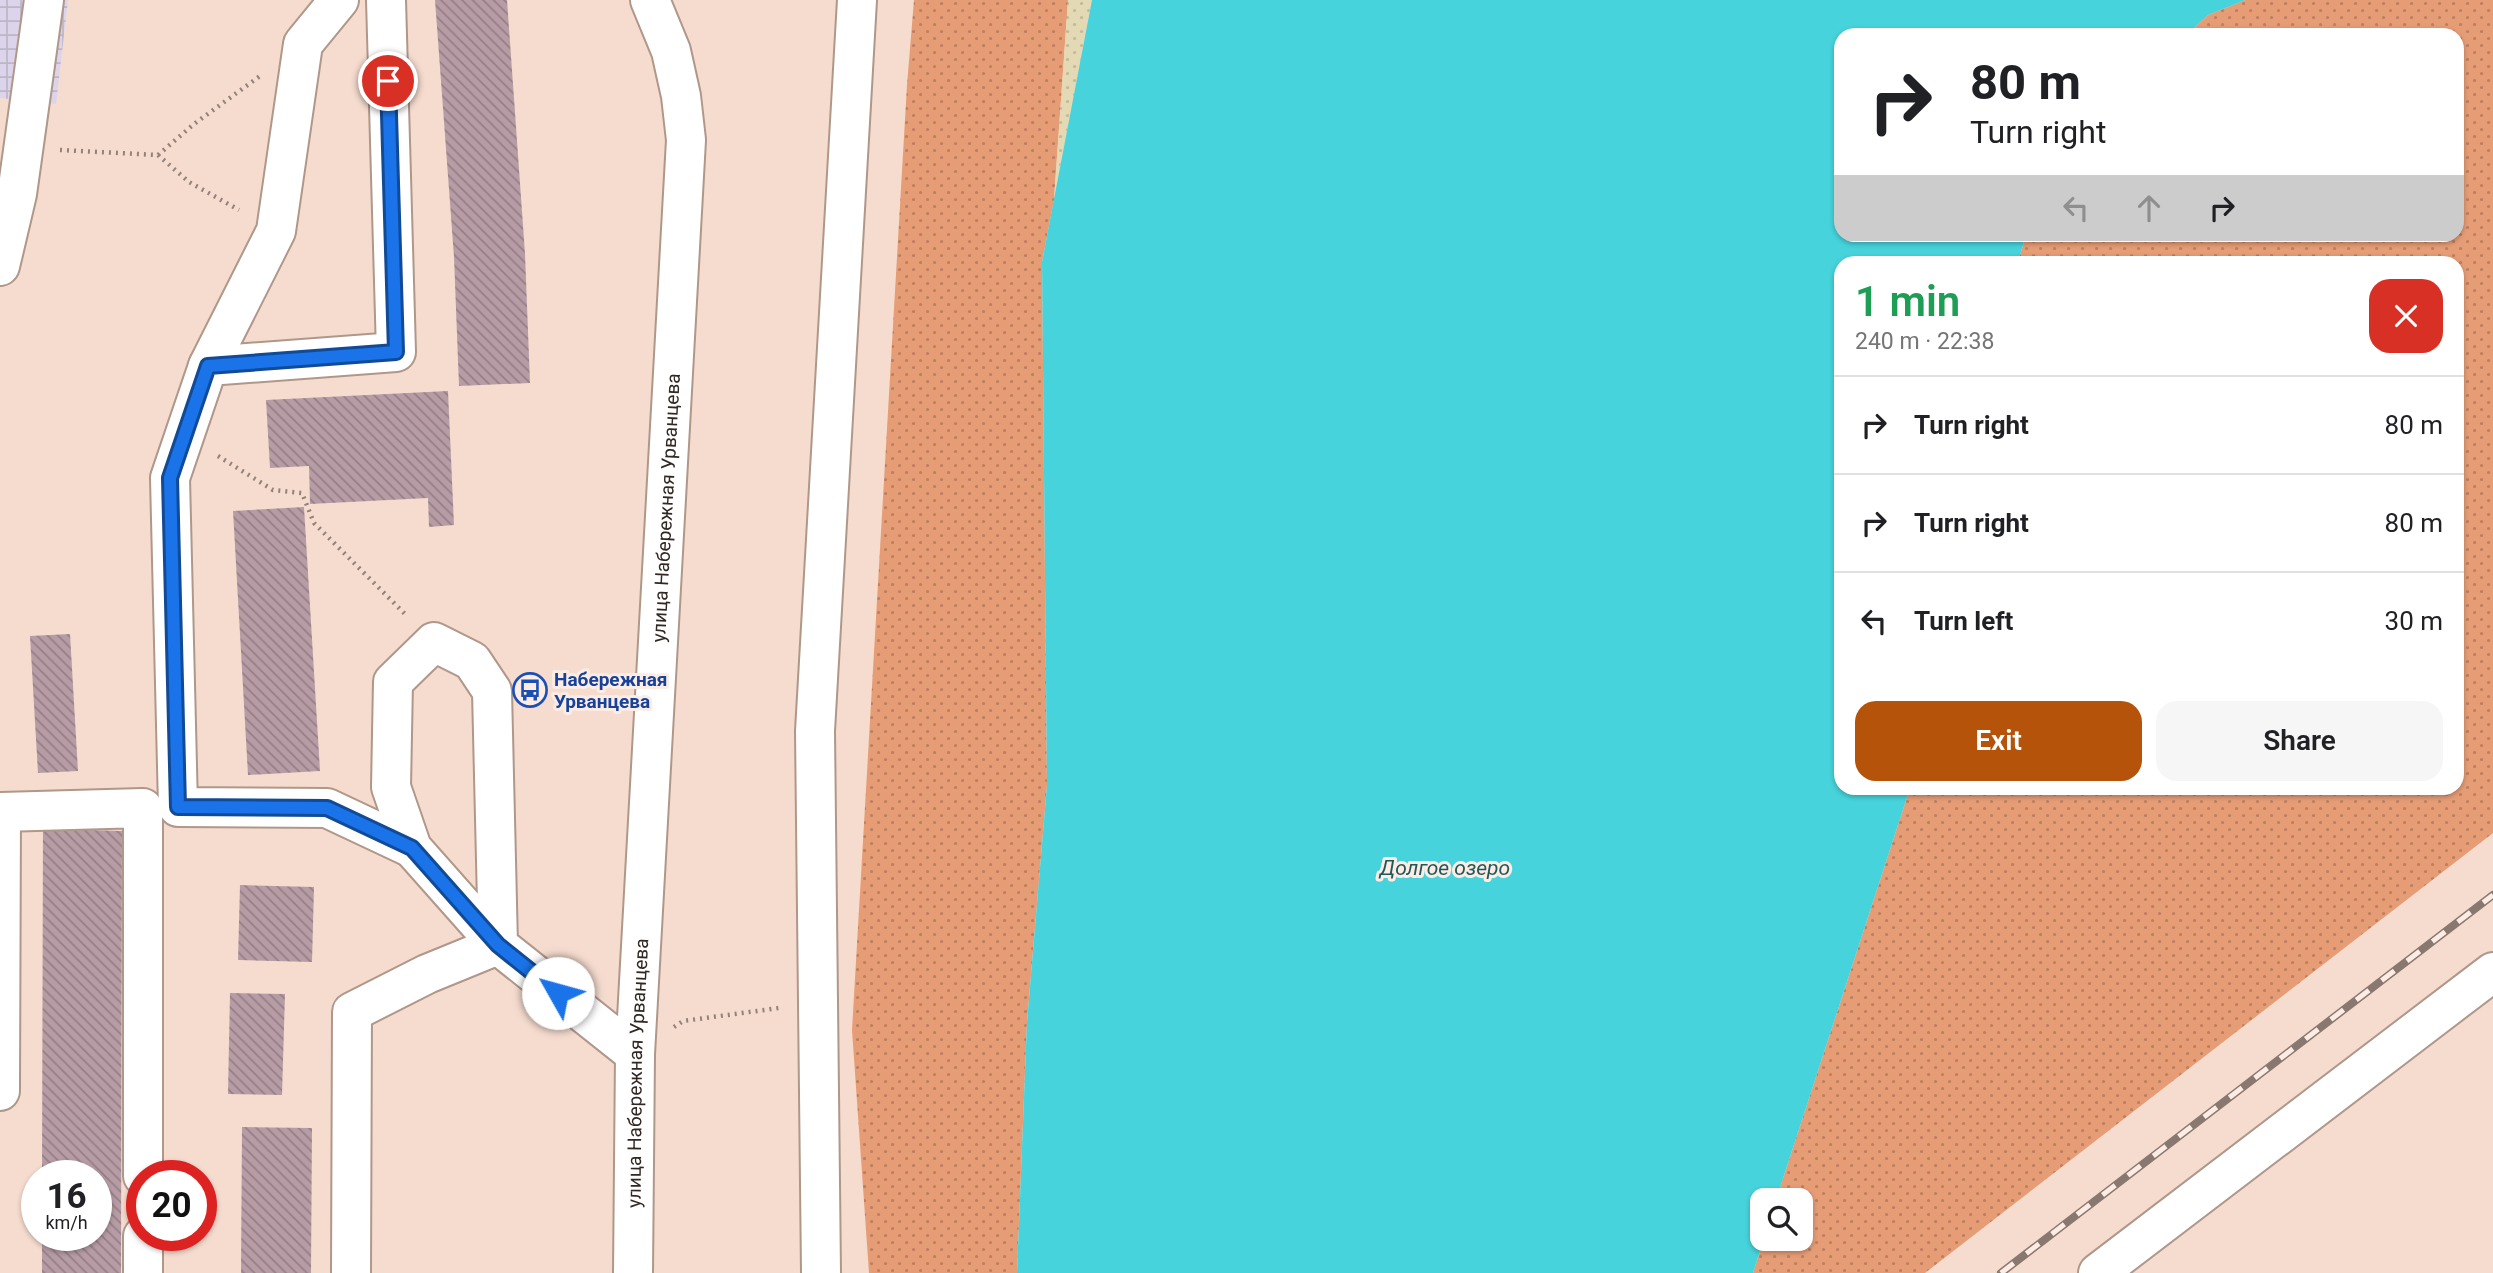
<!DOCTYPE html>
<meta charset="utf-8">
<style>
body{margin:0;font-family:Roboto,sans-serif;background:#f6f6f6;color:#202124;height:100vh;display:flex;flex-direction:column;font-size:26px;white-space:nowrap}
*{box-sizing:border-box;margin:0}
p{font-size:23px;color:#757577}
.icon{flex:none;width:38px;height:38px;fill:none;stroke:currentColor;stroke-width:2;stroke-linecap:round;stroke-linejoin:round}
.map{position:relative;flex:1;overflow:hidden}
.side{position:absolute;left:1834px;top:256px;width:630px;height:539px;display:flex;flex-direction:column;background:#fff;border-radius:21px;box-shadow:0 2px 5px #0004}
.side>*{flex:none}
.guide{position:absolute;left:1834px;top:28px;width:630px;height:214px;border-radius:21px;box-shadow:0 2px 5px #0004;background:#fff;color:#202124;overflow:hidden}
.buttons{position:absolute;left:1750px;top:1188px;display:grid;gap:14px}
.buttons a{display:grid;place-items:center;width:63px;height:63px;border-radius:14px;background:#fff;box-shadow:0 2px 5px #0004;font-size:35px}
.speed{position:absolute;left:21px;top:1160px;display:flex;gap:14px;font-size:35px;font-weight:700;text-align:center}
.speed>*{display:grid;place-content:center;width:91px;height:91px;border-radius:50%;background:#fff;box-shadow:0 2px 5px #0004;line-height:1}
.speed small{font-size:18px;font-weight:400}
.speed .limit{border:10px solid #d22;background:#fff;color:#111}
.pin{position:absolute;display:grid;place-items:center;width:60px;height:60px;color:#fff;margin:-30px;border:4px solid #fff;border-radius:50%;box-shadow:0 2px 7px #0007}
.me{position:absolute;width:77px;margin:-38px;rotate:308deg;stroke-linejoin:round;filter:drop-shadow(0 0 5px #0008)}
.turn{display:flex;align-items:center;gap:24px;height:147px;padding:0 21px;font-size:32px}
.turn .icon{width:91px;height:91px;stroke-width:2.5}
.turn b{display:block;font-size:49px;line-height:60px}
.lanes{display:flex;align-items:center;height:66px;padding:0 21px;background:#0003;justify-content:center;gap:35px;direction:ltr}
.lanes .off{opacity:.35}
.round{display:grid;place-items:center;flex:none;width:74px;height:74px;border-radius:21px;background:#f6f6f6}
.summary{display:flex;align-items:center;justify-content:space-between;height:119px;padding:0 21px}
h1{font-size:42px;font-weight:600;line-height:52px;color:#1e9e55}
.cta{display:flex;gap:14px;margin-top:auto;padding:14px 21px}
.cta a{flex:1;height:80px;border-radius:21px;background:#b45309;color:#fff;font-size:28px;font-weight:600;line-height:80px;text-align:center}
.cta a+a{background:#f6f6f6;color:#202124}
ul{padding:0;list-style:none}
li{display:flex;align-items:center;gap:21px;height:98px;padding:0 21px;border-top:2px solid #e0e0e0}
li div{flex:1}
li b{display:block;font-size:26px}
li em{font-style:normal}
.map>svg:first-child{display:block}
.industrial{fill:url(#industrial-grid)}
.grass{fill:url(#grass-dots)}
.sand{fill:url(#sand-dots)}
.water{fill:#46d3db}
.building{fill:url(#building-back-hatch)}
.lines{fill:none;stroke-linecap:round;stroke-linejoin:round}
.minor-casing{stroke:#af978a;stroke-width:42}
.path{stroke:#948279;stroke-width:4.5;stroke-dasharray:2 5;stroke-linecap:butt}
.minor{stroke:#fff;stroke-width:38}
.rail-casing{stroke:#897870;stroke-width:8}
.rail{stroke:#fcece4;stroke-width:5;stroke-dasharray:16;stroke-linecap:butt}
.route-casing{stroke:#114b97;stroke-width:18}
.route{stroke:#1a73e8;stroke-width:12}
.labels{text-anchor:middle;stroke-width:6;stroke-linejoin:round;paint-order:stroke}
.street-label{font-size:19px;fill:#312823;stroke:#fcece4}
.transit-label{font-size:19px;font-weight:bold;fill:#164399;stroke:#fcece4;text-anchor:start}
.water-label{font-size:21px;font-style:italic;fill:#1e585b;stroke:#fcece4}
</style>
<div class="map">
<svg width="2493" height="1273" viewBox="0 0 2493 1273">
<defs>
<pattern id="industrial-grid" width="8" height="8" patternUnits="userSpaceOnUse" patternTransform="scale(1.75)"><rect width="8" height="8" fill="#dcd4ea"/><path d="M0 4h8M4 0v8" fill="none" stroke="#bdb6c8"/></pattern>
<pattern id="grass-dots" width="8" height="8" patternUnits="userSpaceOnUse" patternTransform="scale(1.75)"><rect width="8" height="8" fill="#e69d76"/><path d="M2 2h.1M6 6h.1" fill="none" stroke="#bb8060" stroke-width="1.8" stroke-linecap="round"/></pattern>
<pattern id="sand-dots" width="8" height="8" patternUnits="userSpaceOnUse" patternTransform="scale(1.75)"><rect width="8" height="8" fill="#e3d9b4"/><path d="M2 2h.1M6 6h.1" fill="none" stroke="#c3ba9a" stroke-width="1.8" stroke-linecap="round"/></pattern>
<pattern id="building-back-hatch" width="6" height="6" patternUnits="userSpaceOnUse" patternTransform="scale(1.75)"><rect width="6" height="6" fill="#b79ca5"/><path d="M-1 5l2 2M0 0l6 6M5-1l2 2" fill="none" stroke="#957f86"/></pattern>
</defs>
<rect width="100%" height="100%" fill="#f6dccf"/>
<path class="industrial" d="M 0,0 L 68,0 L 56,104 L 0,98 Z"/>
<path class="grass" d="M 914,0 L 1068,0 L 1054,200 L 1042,262 L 1047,785 L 1027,1022 L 1017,1273 L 869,1273 L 852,1030 L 907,85 Z
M 2245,0 L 2493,0 L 2493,833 L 1925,1273 L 1753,1273 L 1764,1239 L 1801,1239 L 1801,1200 L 1776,1200 L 1910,788 L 2457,788 L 2457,262 L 2018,262 L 2026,235 L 2457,234 L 2457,35 L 2186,35 L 2208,15 Z"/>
<path class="sand" d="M 1068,0 L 1092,0 L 1054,200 Z"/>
<path class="water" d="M 1092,0 L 2245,0 L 2208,15 L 2186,35 L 1841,35 L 1841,234 L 2026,235 L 2018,262 L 1841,262 L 1841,788 L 1910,788 L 1776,1200 L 1762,1200 L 1764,1239 L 1753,1273 L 1017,1273 L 1027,1022 L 1047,785 L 1042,262 Z"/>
<path class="building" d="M 435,0 L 507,0 L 525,254 L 530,383 L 459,386 L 454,257 Z
M 448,391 L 454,525 L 429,527 L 428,498 L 310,504 L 309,466 L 270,468 L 266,400 Z
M 304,507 L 320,771 L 248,775 L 233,511 Z
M 70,634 L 78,771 L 38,773 L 30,636 Z
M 43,822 L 90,823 L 90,830 L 122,831 L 121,1273 L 42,1273 L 42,1236 L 96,1236 L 96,1176 L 42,1176 Z
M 240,885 L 314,887 L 312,962 L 238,960 Z
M 230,993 L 285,994 L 282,1095 L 228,1094 Z
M 242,1127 L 312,1128 L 311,1273 L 241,1273 Z"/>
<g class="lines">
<g class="minor-casing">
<g id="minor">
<path d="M 386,0 L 396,352 L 208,366 L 170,478 L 178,807 L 327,808 L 412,848"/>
<path d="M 0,266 L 17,194 L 44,0"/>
<path d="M 208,366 L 276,231 L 303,44 L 339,0"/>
<path d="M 498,945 L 492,691 L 472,661 L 434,642 L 393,682 L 391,787 L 412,848 L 498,945 L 635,1054"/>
<path d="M 0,1091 L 1,812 L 143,808 L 143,1176"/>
<path d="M 143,1236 L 143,1273"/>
<path d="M 351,1273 L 352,1012 L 427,974 L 498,945"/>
<path id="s1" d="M 633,1273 L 635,1054 L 686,140 L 681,96 L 671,51 L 650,0"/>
<path d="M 821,1273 L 815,731 L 857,0"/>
<path d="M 2098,1273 L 2493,972"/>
</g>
</g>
<path class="path" d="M 60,150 L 158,155 L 189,182 L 239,210
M 158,155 L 194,124 L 260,76
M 218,456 L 273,490 L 302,493 L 314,523 L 407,616
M 674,1027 L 683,1021 L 779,1008"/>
<use href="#minor" class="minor"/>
<g class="rail-casing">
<path id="rail" d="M 2001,1273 L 2493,895"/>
</g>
<use href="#rail" class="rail"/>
</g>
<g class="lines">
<g class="route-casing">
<path id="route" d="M 388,81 L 396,352 L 208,366 L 170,478 L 178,807 L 327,808 L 412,848 L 498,945 L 558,993"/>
</g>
<use href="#route" class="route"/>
</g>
<defs>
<g id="bus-ring" transform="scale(1.75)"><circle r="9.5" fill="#fcece4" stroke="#1a4fb4" stroke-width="1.5"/><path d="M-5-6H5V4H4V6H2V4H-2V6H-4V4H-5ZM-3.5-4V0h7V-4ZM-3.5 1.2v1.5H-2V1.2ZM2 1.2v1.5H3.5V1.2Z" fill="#1a4fb4"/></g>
</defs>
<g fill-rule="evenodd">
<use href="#bus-ring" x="530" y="690"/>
</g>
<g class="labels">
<g class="street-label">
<text dy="7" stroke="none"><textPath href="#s1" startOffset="766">улица Набережная Урванцева</textPath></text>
<text dy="7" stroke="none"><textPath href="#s1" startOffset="200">улица Набережная Урванцева</textPath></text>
</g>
<g class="transit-label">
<text x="554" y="686">Набережная<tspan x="554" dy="22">Урванцева</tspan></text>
</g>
<g class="water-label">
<text x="1445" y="875">Долгое озеро</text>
</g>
</g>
</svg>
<div class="buttons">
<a><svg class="icon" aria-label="search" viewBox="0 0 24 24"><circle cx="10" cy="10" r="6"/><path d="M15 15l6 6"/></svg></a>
</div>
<div class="speed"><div>16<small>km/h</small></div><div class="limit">20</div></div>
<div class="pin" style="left:388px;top:81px;background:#d93025"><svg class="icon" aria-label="arrive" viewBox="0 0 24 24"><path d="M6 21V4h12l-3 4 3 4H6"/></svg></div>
<svg class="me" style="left:558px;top:993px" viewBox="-20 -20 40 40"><circle r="19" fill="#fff"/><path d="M0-13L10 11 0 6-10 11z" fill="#1a73e8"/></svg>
<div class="guide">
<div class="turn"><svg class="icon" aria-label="right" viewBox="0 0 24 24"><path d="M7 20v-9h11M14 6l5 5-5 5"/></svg><div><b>80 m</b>Turn right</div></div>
<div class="lanes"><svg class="icon off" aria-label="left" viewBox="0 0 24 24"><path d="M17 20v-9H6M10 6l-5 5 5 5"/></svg><svg class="icon off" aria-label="ahead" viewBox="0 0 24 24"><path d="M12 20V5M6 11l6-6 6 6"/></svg><svg class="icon" aria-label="right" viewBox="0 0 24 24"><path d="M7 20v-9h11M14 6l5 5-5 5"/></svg></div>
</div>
<section class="side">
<div class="summary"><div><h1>1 min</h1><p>240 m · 22:38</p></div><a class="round" style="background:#d93025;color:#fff"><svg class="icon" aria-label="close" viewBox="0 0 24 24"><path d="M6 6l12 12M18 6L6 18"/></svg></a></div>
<ul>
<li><svg class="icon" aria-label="right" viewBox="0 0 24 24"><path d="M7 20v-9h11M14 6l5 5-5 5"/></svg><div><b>Turn right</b></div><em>80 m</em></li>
<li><svg class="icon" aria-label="right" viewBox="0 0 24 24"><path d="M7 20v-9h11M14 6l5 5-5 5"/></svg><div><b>Turn right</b></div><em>80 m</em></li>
<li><svg class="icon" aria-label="left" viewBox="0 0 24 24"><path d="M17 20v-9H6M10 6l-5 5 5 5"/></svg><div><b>Turn left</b></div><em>30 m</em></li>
</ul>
<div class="cta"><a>Exit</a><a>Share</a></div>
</section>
</div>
